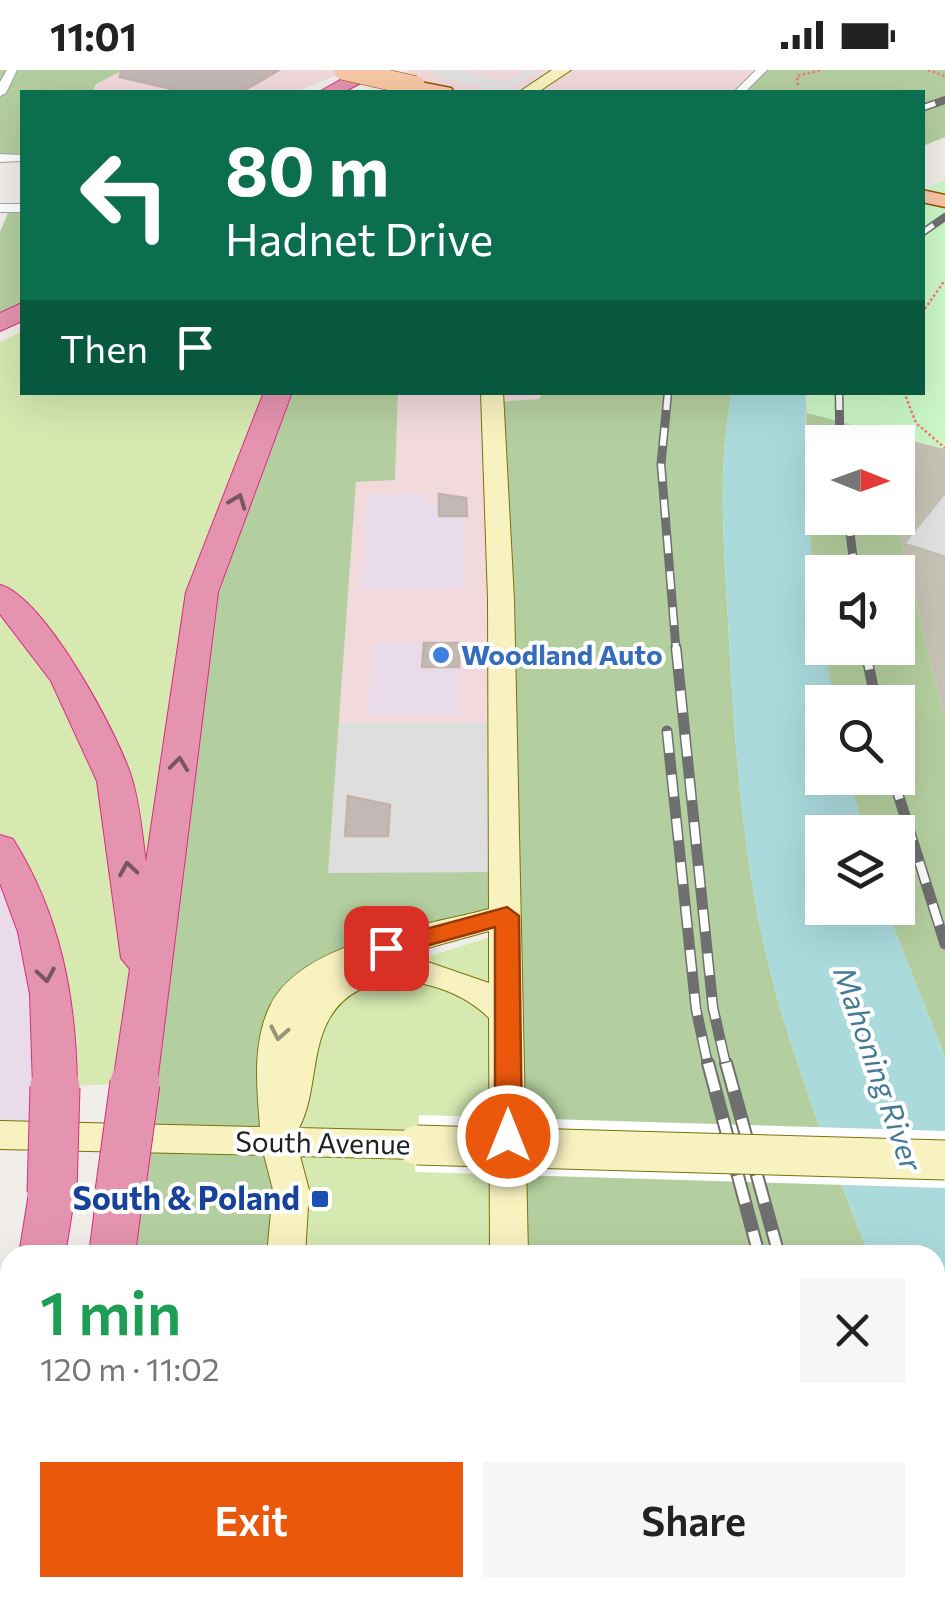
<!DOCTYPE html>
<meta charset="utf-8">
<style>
body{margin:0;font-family:Commissioner,sans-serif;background:#f6f6f6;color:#222;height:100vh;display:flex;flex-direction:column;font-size:38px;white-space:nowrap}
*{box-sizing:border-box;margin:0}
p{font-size:32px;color:#767676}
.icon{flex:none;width:55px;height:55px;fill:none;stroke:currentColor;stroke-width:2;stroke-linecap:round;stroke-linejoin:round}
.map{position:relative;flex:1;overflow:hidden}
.details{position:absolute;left:0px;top:1175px;width:945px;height:352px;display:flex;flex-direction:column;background:#fff;border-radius:30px 30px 0 0;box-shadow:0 10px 40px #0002}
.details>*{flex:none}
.banner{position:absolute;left:20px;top:20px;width:905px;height:305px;border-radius:0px;box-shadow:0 10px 40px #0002;background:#0b6e4f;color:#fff;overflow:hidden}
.needle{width:65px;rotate:91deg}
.tools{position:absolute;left:805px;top:355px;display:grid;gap:20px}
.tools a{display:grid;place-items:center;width:110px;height:110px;border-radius:0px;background:#fff;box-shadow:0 10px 40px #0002;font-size:50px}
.pin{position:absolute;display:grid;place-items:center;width:85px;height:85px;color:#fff;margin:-42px;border-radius:20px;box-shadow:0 5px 15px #0006}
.me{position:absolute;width:110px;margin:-55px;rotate:0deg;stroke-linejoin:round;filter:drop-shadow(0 0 8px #0008)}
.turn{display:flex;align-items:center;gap:35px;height:210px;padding:0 40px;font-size:45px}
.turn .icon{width:130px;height:130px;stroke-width:2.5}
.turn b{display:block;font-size:70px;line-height:85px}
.then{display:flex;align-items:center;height:95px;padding:0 40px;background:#0003;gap:20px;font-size:38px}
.round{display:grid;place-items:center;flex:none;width:105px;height:105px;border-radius:0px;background:#f6f6f6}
.head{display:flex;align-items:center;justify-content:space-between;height:170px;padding:0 40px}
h1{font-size:60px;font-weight:600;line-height:75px;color:#1e9e55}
.action{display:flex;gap:20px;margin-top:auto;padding:20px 40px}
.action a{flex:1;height:115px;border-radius:0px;background:#ea580c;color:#fff;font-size:40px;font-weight:600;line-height:115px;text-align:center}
.action a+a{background:#f6f6f6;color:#222}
.status{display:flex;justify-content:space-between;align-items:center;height:70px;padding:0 50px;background:#fff;direction:ltr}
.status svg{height:28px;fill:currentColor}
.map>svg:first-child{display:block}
.residential{fill:#dfdedf}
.commercial{fill:#f1d9dc}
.industrial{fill:#eadbea}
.construction{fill:#c6c3b4}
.grass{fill:#d5e9b1}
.forest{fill:#b4cf9f}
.park{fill:#ccf8c8}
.parking{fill:#e1e1e1}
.water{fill:#abdadd}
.pier{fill:#fff}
.building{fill:#c2b8b5;stroke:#c3b2ab;stroke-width:2.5}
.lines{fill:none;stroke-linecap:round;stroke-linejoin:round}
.minor-casing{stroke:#a2a2a2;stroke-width:2}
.secondary-casing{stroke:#797408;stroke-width:2}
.primary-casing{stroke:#9a5204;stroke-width:3}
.motorway-casing{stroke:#d72e82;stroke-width:2}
.path{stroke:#f6757b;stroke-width:2.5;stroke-dasharray:2.5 2.5;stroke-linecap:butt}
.minor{fill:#fff;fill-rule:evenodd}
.secondary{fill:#f8f2c0;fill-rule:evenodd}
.primary{fill:#f9c8a5;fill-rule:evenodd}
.motorway{fill:#e594af;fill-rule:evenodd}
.rail-far3-casing{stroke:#6f6f6f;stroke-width:8}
.rail-far2-casing{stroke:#6f6f6f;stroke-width:9}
.rail-far1-casing{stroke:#6f6f6f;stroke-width:11}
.rail-casing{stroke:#6f6f6f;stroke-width:14}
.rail-far3{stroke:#fff;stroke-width:5;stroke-dasharray:14;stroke-linecap:butt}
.rail-far2{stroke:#fff;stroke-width:6;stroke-dasharray:18;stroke-linecap:butt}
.rail-far1{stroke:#fff;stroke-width:8;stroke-dasharray:22;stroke-linecap:butt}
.rail{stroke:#fff;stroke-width:10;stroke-dasharray:29;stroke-linecap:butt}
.secondary-bridge-casing{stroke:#797408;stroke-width:41;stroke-linecap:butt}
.primary-bridge-casing{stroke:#9a5204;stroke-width:21;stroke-linecap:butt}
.motorway-bridge-casing{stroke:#d72e82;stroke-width:51;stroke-linecap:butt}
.secondary-bridge{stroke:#f8f2c0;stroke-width:39}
.primary-bridge{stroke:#f9c8a5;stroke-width:20}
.motorway-bridge{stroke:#e594af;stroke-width:49}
.oneway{stroke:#795561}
.oneway2{stroke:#979478}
.route{fill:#ea580c;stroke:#983908;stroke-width:2.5}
.shop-dot{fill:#3f7fe0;stroke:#fff;stroke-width:4}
.transit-dot{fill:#1a4fb4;stroke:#fff;stroke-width:4}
.labels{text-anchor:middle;stroke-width:8;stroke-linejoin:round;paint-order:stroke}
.shop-label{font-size:28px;font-weight:bold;fill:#366cbe;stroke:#fff;text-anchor:start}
.street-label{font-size:28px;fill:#212121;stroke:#fff}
.water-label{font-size:30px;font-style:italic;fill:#467b98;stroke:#fff}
.near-transit-label{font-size:32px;font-weight:bold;fill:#164399;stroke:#fff;text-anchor:end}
</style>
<div class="status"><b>11:01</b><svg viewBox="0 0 49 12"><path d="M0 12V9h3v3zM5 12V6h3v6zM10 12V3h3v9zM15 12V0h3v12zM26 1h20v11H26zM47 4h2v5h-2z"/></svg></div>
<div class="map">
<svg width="945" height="1527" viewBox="0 0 945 1527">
<rect width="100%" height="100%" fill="#f1ede9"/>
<path class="residential" d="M 503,652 L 506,803 L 327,803 L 338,653 Z"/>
<path class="commercial" d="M 82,0 L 344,0 L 348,1 L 295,22 L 53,22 Z
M 411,0 L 762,0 L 740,22 L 399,22 L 371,18 Z
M 398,323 L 543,323 L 540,329 L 494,332 L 503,652 L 338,653 L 356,411 L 395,410 Z"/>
<path class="industrial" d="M 424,424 L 425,433 L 439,433 L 439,446 L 464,446 L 466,518 L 361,519 L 367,425 Z
M 374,573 L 424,573 L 423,597 L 459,597 L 458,646 L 368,645 Z
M 0,778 L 22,811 L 54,1067 L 0,1065 Z"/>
<path class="construction" d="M 838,352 L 945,379 L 945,425 L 907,473 L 945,485 L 945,651 L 896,448 L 898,372 L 840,372 Z"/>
<path class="grass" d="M 22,261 L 22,322 L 278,323 L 135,1013 L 55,1017 L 0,778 L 0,272 Z
M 507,862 L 509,1185 L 286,1185 L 307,954 L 359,908 Z"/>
<path class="forest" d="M 0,0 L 123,0 L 96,14 L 92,22 L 22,22 L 22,88 L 0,88 Z
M 762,0 L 945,0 L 945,67 L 923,76 L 922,22 L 739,22 Z
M 10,138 L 22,138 L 22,241 L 0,253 L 0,162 Z
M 543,322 L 732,323 C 717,395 724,477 728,550 C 734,668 742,790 771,905 C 796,1000 833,1093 869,1185 L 509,1185 L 507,846 L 309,910 L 286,1185 L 112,1185 L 191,596 L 278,323 L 398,323 L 395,410 L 356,412 L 328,803 L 506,802 L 493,332 L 539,329 Z
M 807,323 L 884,363 L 839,352 L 840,372 L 822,372 L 822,448 L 896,448 L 945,651 L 945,987 L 886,838 L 898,838 L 898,762 L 864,762 L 849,708 L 898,708 L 898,632 L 834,632 L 824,578 L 898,578 L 898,502 L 822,502 L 822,571 L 804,420 Z
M 935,1363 L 945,1390 L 945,1527 L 64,1527 L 66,1518 L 935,1518 Z"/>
<path class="park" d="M 945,110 L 945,379 L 807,343 L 807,323 L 922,322 L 923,120 Z"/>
<path class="parking" d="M 439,0 L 472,0 L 470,3 L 506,12 L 525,0 L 540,0 L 503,22 L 428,5 Z
M 945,425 L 945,485 L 906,473 Z"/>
<path class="water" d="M 732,323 L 806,323 C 803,434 814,525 834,632 L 822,632 L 822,708 L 849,708 L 864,762 L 822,762 L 822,838 L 886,838 L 945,987 L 945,1390 L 935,1363 L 935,1185 L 869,1185 C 833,1093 796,1000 771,905 C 742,791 734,668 728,550 C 724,477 717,395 732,323 Z"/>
<path class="pier" d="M 419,1045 L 945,1061 L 945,1118 L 415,1102 Z"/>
<path class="building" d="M 121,0 L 279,0 L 241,22 L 185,22 L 120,7 Z
M 439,424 L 466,428 L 467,446 L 439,446 Z
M 424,573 L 459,573 L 459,597 L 422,597 Z
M 348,726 L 390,735 L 388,766 L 345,766 Z"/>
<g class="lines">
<g class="minor-casing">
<path id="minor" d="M 7,0 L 17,0 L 6,23 L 0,26 L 0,12 Z
M 756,0 L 767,0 L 745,22 L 734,22 Z
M 0,84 L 22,85 L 22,91 L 0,92 Z
M 0,134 L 22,134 L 22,142 L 0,142 Z"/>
</g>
<g class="secondary-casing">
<path id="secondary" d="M 552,0 L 571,0 L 538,22 L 519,22 Z
M 481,322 L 503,322 L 514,530 L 528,1185 L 490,1185 L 489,948 C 448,907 358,890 327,953 C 311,985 316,1026 299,1058 L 417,1061 L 430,1065 L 435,1075 L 430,1085 L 417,1089 L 300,1086 L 309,1120 L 305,1185 L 267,1185 L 273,1120 L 264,1085 L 0,1079 L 0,1051 L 260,1057 C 257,1018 252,973 270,936 C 301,871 426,856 489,839 L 488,530 ZM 489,861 L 489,913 L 425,891 L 413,882 Z
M 231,1518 L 275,1518 L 275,1527 L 231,1527 Z
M 420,1518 L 464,1518 L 460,1527 L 416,1527 Z"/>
</g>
<g class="primary-casing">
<path id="primary" d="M 415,11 L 451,18 L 454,22 L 409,20 L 409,12 Z
M 922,120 L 945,125 L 945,137 L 922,132 Z"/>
</g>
<g class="motorway-casing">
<path id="motorway" d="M 358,0 L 384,0 L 344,22 L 319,22 Z
M 22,233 L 22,251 L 0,261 L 0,243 Z
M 264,322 L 292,322 L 218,522 L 157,1013 L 150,1024 L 135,1029 L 120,1024 L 113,1013 L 130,899 L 121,888 L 97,711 L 51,611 L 0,544 L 0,515 C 44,526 119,665 132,709 C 140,735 142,765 146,792 L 186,522 Z
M 0,765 L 13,769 C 61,846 76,928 77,1017 L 70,1029 L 55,1033 L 40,1029 L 33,1017 L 30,924 L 18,862 L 0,813 Z
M 120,1104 L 136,1109 L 143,1122 L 135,1185 L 89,1185 L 97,1122 L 104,1109 Z
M 52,1105 L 68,1110 L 75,1123 L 65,1185 L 19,1185 L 29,1123 L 36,1110 Z
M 10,1377 L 10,1486 L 0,1490 L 0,1381 Z
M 39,1518 L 93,1518 L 91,1527 L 37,1527 Z"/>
</g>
<path class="path" d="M 928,0 L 945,6
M 798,15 L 797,6 L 821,0
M 922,243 L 945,210
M 904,322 L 916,353 L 945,378"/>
<use href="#minor" class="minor"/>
<use href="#secondary" class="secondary"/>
<use href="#primary" class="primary"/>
<use href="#motorway" class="motorway"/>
<g class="rail-far3-casing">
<path id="rail-far3" d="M 922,38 L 945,30
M 922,163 L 945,147"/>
</g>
<g class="rail-far2-casing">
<path id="rail-far2" d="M 668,322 L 661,394 L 676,579
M 839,322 L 840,372
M 848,448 L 855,502"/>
</g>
<g class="rail-far1-casing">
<path id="rail-far1" d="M 676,577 L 713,938 L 726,995
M 865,578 L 876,632
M 667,661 L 696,939 L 708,995
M 893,708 L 945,874"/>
</g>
<g class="rail-casing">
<path id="rail" d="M 708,993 L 759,1185
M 726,993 L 779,1185
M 871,1518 L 875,1527
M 894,1518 L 898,1527"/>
</g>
<use href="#rail-far3" class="rail-far3"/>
<use href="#rail-far2" class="rail-far2"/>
<use href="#rail-far1" class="rail-far1"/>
<use href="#rail" class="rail"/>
<g class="secondary-bridge-casing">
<path id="secondary-bridge" d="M 417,1075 L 945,1090"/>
</g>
<g class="primary-bridge-casing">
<path id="primary-bridge" d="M 344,0 L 415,16"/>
</g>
<g class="motorway-bridge-casing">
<path id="motorway-bridge" d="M 120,1122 L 135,1013
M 52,1123 L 55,1017"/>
</g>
<use href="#secondary-bridge" class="secondary-bridge"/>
<use href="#primary-bridge" class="primary-bridge"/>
<use href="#motorway-bridge" class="motorway-bridge"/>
</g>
<defs><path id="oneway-chevron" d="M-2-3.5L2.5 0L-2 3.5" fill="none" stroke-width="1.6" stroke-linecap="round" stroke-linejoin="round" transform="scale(2.5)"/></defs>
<g class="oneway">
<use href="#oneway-chevron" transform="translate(238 431) rotate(-69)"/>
<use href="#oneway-chevron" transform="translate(179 694) rotate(-83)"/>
<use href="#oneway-chevron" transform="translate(128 799) rotate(-99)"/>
<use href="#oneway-chevron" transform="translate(46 905) rotate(80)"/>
</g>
<use class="oneway2" href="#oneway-chevron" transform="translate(279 963) rotate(101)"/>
<path class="route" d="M 507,837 L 519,846 L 522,1066 L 508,1076 L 495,1066 L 495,857 L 386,887 L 374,878 L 378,872 Z"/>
<circle class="shop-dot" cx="441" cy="585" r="10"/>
<rect class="transit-dot" x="310" y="1119" width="20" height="20" rx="5"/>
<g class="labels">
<g class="shop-label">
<text x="461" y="595">Woodland Auto</text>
</g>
<g class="street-label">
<text transform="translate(323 1073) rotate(1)" y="10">South Avenue</text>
</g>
<g class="water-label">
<text transform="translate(877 999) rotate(71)" y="10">Mahoning River</text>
</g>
<g class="near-transit-label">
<text x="300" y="1140">South &amp; Poland</text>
</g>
</g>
</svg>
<div class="tools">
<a><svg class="needle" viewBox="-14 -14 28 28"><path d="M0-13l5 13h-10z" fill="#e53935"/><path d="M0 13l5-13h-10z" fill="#767676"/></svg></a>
<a><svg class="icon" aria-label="sound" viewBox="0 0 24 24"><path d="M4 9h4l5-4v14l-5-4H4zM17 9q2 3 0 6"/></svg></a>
<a><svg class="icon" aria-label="search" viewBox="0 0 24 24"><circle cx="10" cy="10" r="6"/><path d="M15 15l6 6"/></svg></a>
<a><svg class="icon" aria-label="layers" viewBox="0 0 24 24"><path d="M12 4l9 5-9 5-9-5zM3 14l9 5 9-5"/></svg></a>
</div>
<div class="pin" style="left:386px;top:878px;background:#d93025"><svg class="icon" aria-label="arrive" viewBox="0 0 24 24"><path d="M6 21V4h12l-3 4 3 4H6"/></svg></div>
<svg class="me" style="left:508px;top:1066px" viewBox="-20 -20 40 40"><circle r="17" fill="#ea580c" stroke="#fff" stroke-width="3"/><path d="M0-11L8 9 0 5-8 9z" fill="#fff"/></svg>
<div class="banner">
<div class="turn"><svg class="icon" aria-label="left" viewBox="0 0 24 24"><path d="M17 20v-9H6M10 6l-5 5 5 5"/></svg><div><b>80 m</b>Hadnet Drive</div></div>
<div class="then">Then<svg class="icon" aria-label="arrive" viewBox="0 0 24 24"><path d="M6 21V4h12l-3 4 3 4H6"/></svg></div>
</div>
<section class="details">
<div class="head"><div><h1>1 min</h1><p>120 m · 11:02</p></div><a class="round"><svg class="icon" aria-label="close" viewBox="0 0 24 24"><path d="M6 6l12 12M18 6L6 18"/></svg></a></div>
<div class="action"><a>Exit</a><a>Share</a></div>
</section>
</div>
